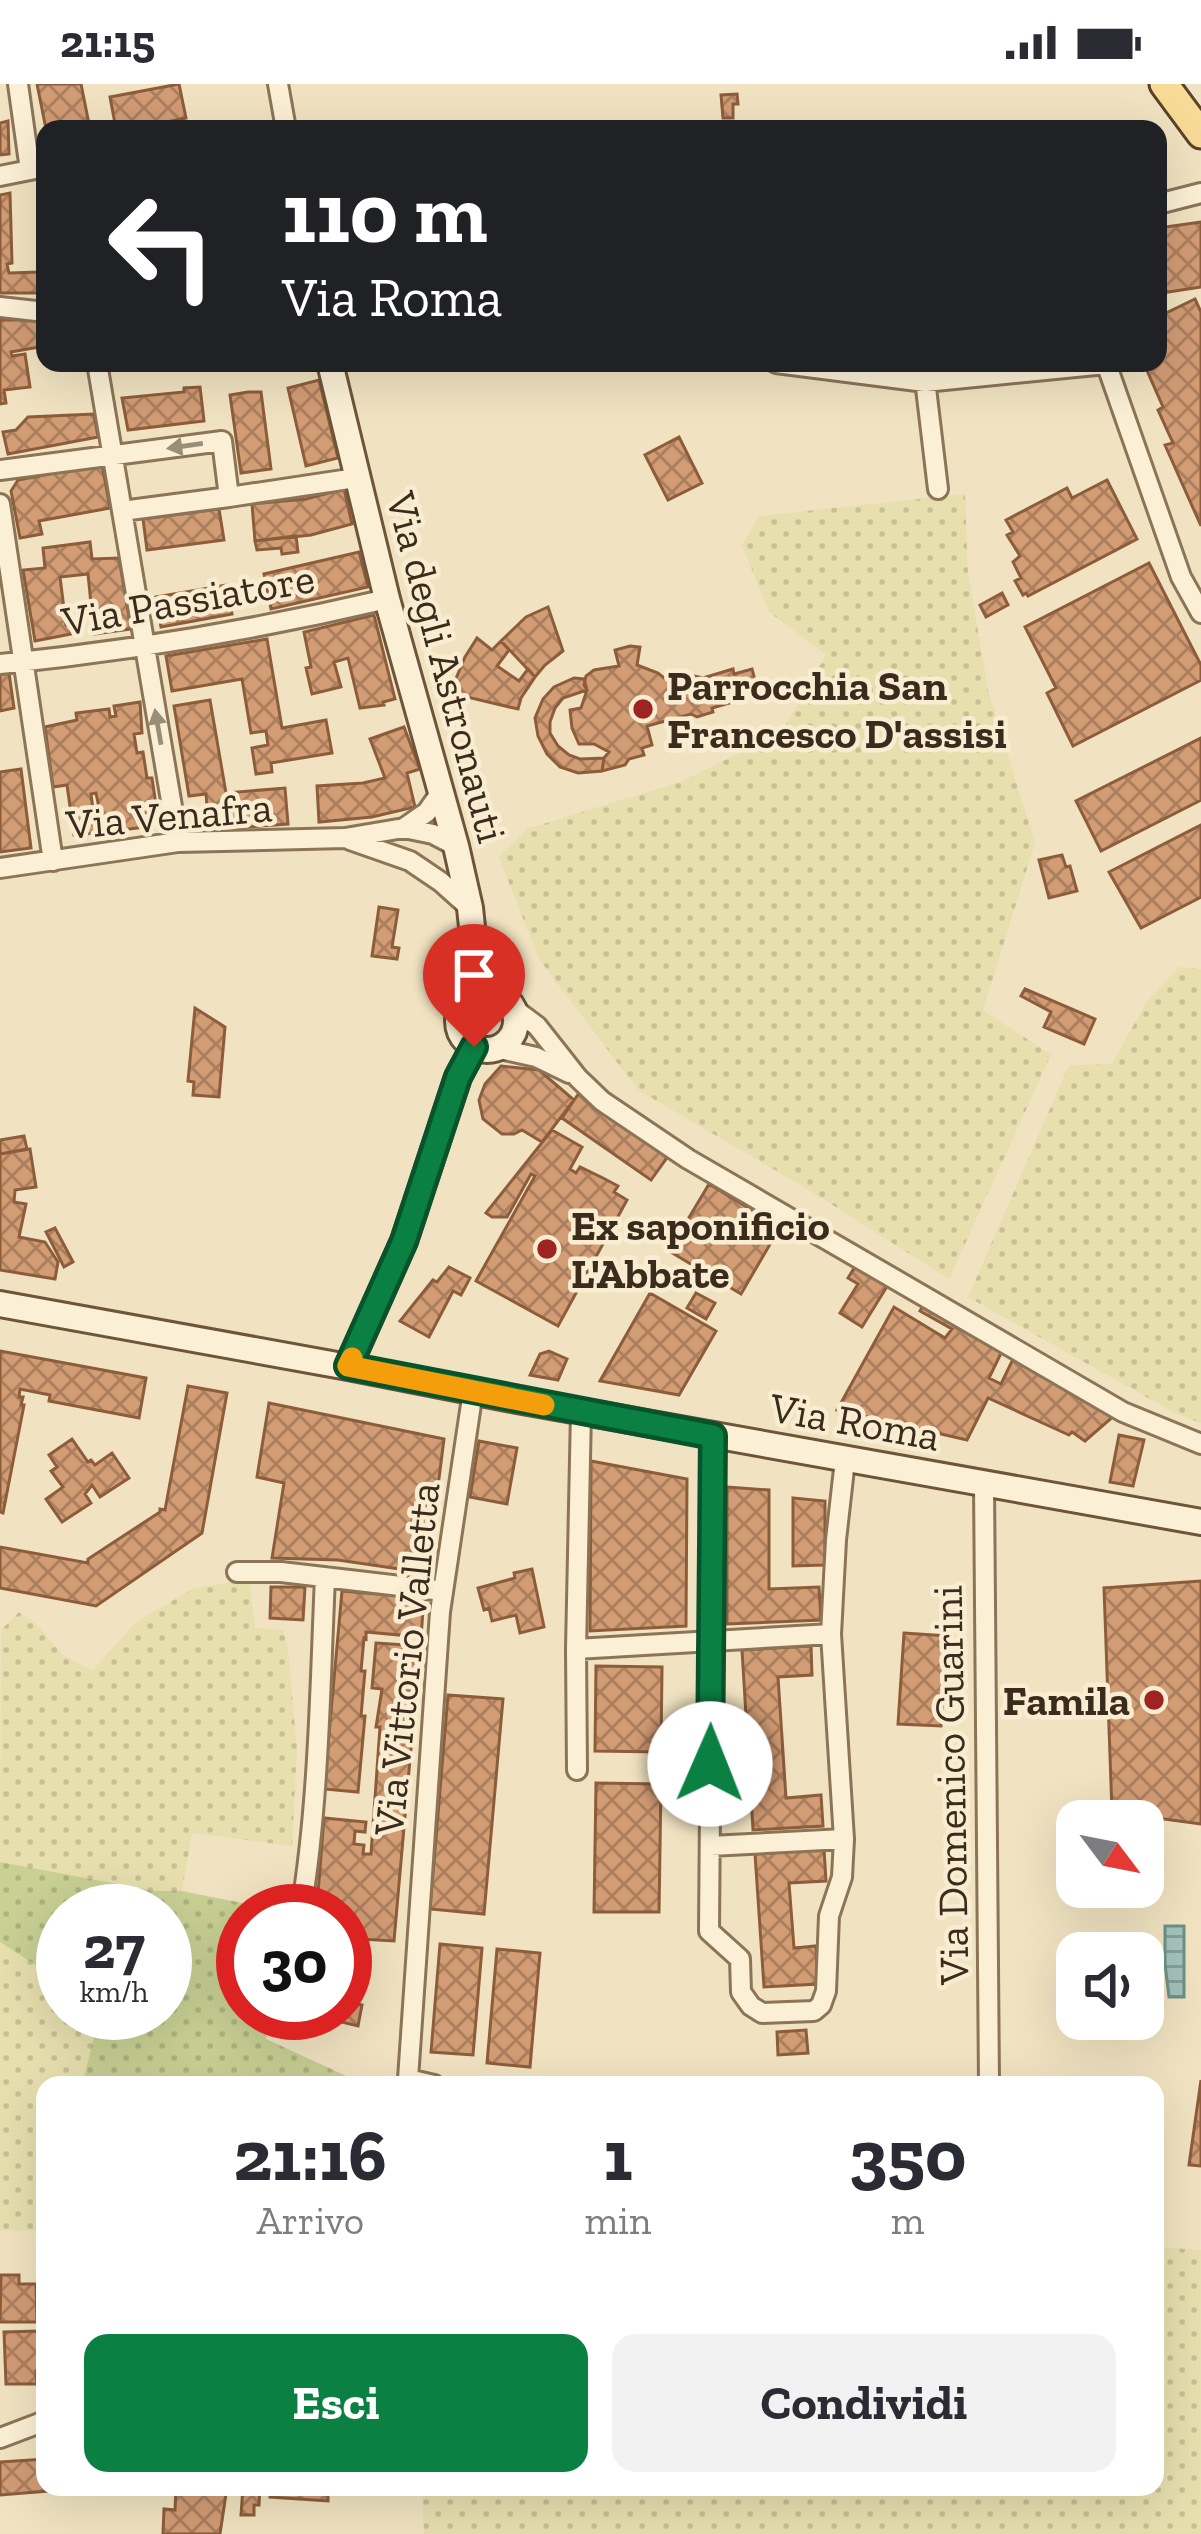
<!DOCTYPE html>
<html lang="it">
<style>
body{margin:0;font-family:"Zilla Slab",serif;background:#f2f2f3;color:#2b2b33;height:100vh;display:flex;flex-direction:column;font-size:45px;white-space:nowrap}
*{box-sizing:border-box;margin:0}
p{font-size:39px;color:#7c7c81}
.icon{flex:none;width:66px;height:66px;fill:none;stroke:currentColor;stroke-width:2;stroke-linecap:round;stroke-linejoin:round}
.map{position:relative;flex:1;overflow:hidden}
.side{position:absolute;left:36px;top:1992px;width:1128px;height:420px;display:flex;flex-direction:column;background:#fff;border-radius:24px;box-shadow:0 12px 48px #0002}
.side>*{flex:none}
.guide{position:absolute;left:36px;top:36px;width:1131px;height:252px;border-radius:24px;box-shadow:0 12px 48px #0002;background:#202124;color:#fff;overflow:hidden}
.needle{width:78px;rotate:122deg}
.tools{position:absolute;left:1056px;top:1716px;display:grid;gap:24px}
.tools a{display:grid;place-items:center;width:108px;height:108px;border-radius:24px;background:#fff;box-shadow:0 12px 48px #0002;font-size:60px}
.speed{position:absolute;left:36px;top:1800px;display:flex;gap:24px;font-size:60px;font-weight:700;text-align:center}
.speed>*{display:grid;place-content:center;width:156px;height:156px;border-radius:50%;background:#fff;box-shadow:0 12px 48px #0002;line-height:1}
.speed small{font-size:30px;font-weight:400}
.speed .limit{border:18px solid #d22;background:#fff;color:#111}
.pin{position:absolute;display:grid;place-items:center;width:102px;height:102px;color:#fff;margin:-123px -51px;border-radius:50% 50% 50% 0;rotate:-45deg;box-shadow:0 0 12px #0007}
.pin .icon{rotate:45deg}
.me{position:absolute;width:132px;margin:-66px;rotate:1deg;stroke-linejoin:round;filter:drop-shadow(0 0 9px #0008)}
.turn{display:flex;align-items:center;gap:42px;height:252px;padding:0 48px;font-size:54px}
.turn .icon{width:156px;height:156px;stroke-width:2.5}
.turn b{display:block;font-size:84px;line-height:102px}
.eta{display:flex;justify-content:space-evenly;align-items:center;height:204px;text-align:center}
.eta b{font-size:72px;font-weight:700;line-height:84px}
.primary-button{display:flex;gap:24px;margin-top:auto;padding:24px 48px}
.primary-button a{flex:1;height:138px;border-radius:24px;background:#0b8043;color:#fff;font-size:48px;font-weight:700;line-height:138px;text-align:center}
.primary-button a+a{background:#f2f2f3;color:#2b2b33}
.status{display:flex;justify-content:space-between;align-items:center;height:84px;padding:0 60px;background:#fff;direction:ltr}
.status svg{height:33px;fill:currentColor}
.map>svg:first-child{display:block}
.farmland{fill:url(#farmland-dots)}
.grass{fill:url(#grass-dots)}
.water{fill:url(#water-rules);stroke:#6a9289;stroke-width:3}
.building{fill:url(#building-cross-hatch);stroke:#8d5d3b;stroke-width:3}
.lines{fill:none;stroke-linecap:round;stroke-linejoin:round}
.street-casing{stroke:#8c7457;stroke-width:24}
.secondary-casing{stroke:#6e553a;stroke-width:30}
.primary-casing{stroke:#59422c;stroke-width:33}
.street{stroke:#fbf0d5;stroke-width:18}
.secondary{stroke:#fbf0d5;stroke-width:24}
.primary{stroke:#f7da96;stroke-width:27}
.oneway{fill:#9b8e79}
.route-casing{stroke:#07532c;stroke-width:30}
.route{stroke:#0b8043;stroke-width:21}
.slow{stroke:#f59e0b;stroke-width:21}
.poi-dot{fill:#9f2323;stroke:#f8edd1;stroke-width:4.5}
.labels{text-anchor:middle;stroke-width:9;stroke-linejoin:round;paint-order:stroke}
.street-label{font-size:42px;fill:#3b2b1d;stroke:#f8edd1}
.poi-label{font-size:42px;font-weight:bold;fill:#3b2b1d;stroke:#f8edd1;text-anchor:start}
</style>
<div class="status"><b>21:15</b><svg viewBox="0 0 49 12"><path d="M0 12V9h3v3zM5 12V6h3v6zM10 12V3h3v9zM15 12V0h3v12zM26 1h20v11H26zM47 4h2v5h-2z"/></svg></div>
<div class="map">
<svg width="1201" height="2450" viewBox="0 0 1201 2450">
<defs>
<pattern id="farmland-dots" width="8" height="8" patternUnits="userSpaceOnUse" patternTransform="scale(3)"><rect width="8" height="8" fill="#e7dfae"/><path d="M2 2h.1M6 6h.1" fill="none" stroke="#c7c095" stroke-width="1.8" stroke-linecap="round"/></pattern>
<pattern id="grass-dots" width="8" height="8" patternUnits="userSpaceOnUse" patternTransform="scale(3)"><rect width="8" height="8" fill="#c8d094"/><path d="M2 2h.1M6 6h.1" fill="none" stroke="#adb37f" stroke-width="1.8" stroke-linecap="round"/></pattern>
<pattern id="water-rules" width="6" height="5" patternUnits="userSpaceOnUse" patternTransform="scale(3)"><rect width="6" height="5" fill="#a4c3ba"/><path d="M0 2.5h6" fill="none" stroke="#879f97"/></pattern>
<pattern id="building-cross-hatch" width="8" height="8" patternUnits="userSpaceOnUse" patternTransform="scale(3)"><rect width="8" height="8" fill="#d29c74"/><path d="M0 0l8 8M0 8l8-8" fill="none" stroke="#ac7f5f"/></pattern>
</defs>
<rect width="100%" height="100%" fill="#f1e3c1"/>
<path class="farmland" d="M 965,410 L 968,488 L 988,606 L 1035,759 L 983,926 L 1051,971 L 949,1195 L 804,1103 L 638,1006 L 539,875 L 499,773 L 527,745 L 680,698 L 781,649 L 826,571 L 769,528 L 742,461 L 759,432 Z
M 1179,883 L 1201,885 L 1201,1339 L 1175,1329 L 968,1213 L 1069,981 L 1112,980 L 1146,919 Z
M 249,1496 L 255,1544 L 283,1546 L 288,1565 L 297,1665 L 292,1762 L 192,1749 L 182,1807 L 155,1807 L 0,1778 L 1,1546 L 19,1528 L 36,1540 L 62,1570 L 92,1587 L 135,1539 L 194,1504 Z
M 0,1858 L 63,1899 L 63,1929 L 100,1929 L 82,2001 L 45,2001 L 45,2146 L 0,2147 Z
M 1155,2163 L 1201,2166 L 1201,2450 L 424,2450 L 422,2403 L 1155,2403 Z"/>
<path class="grass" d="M 0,1778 L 155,1807 L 182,1807 L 282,1827 L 243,1827 L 243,1929 L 269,1929 L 266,1955 L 366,2001 L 82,2001 L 100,1929 L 165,1929 L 165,1827 L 63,1827 L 63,1899 L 0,1858 Z"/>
<path class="water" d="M 1165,1842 L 1184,1842 L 1184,1913 L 1169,1913 L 1165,1880 Z"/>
<path class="building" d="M 37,0 L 81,0 L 90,45 L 46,45 Z
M 179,0 L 186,34 L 132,45 L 116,45 L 110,13 Z
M 737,10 L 738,20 L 733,20 L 733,34 L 723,34 L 721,11 Z
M 8,37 L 9,70 L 0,71 L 0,39 Z
M 10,109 L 12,179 L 7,180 L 9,189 L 40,188 L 40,173 L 45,173 L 45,209 L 0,209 L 0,111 Z
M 1201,138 L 1201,203 L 1162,209 L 1158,178 L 1158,144 Z
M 1195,215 L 1201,228 L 1201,442 L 1165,361 L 1173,359 L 1158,326 L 1163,323 L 1145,282 L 1149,279 L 1158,279 L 1158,233 Z
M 0,236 L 45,236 L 45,262 L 11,268 L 12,272 L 25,270 L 30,303 L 4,306 L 6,319 L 0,320 Z
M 319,296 L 338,374 L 306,382 L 288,304 Z
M 200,303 L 204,337 L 128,346 L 122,314 L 184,308 L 184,304 Z
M 248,308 L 261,308 L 271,385 L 241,389 L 230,311 Z
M 94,330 L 98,353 L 8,370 L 3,348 L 16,346 L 28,333 Z
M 679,353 L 702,399 L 668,416 L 645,371 Z
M 102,380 L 110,424 L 39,437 L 42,450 L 20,454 L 11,407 L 18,396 Z
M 1107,396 L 1137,455 L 1028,512 L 1026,509 L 1023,511 L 1015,497 L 1021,494 L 1013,478 L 1020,472 L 1007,451 L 1013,448 L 1006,436 L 1067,404 L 1072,414 Z
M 344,405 L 352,440 L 311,451 L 255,457 L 252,420 L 306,415 Z
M 219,425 L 224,456 L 147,466 L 143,435 Z
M 296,452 L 298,468 L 282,470 L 281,464 L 257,466 L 255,457 Z
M 90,458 L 92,475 L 119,474 L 131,545 L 94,550 L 88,490 L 60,493 L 66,541 L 70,541 L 71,550 L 35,557 L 23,486 L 45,484 L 43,464 Z
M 359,468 L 368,503 L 271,525 L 264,490 Z
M 1149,479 L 1201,581 L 1201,596 L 1073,662 L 1047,609 L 1056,604 L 1025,543 Z
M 227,501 L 232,530 L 161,543 L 156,513 Z
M 1002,509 L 1008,521 L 986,533 L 980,521 Z
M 548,523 L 563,567 L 545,581 L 535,593 L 501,557 L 526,533 Z
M 374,531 L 395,615 L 383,618 L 384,621 L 360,624 L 348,574 L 334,578 L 341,603 L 312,610 L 306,584 L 311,583 L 304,548 Z
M 477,554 L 492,566 L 501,557 L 509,566 L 497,582 L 519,597 L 528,585 L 535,593 L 521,614 L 518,625 L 450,609 L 465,573 Z
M 267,555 L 282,644 L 326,636 L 332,669 L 271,679 L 272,688 L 256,690 L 252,664 L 268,661 L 266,647 L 251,649 L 242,595 L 172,607 L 166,572 Z
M 630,562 L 640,563 L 637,581 L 658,589 L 673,601 L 680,599 L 683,594 L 690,591 L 703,594 L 733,585 L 734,590 L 752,585 L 758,607 L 739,612 L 740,616 L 712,624 L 713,628 L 697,633 L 691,630 L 647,642 L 652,661 L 642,664 L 644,671 L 629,675 L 625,681 L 602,687 L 604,674 L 609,668 L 594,660 L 579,660 L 572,644 L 570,626 L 581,624 L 587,606 L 584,601 L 586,592 L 594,586 L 619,582 L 615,566 Z
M 9,589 L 14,624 L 0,627 L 0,591 Z
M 574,594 L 584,595 L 587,606 L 563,614 L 555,624 L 550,638 L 550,649 L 558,662 L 569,671 L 580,675 L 604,674 L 602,687 L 578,689 L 560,683 L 547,670 L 538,652 L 535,634 L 543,615 L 554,603 Z
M 210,616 L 226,709 L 285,704 L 288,740 L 209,746 L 206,710 L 189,712 L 174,622 Z
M 140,618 L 142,649 L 134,650 L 137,669 L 143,668 L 147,694 L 152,694 L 157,728 L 144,730 L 146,743 L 104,748 L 96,709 L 91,710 L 96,749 L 74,751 L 67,701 L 53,703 L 45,643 L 77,636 L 76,629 L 109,625 L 110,633 L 116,632 L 114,622 Z
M 404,643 L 420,685 L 407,689 L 415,723 L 372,733 L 319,738 L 317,702 L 363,699 L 385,694 L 370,655 Z
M 1201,654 L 1201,716 L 1101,767 L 1076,717 Z
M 21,685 L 31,764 L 0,768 L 0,688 Z
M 1201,741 L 1201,813 L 1141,844 L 1109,788 Z
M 1062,771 L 1066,783 L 1070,782 L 1077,807 L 1049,814 L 1039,776 Z
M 379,823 L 398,826 L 392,863 L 399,864 L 397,875 L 372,872 Z
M 1025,905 L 1095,935 L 1084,960 L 1044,943 L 1051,928 L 1021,912 Z
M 195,924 L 225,943 L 219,1013 L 193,1011 L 194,998 L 188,997 Z
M 501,982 L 539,986 L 574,1016 L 542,1058 L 522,1046 L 514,1050 L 502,1050 L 483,1035 L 479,1016 L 485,1000 Z
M 581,1006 L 671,1068 L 651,1096 L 562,1034 Z
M 552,1046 L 582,1063 L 570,1085 L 576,1089 L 580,1083 L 603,1094 L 618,1102 L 614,1108 L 627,1116 L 558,1242 L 476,1197 L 535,1092 L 531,1090 L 507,1133 L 492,1133 L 486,1129 Z
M 24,1052 L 27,1065 L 0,1070 L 0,1056 Z
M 30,1065 L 36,1103 L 15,1106 L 14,1118 L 26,1120 L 19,1153 L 45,1158 L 58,1178 L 55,1195 L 0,1186 L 0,1070 Z
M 709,1100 L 780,1143 L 741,1210 L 669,1167 Z
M 55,1144 L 73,1178 L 64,1183 L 46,1148 Z
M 859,1176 L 891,1196 L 862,1243 L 840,1229 L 858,1200 L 848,1194 Z
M 449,1183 L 470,1194 L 461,1211 L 453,1207 L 429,1253 L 400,1237 L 433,1196 L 437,1198 Z
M 650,1209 L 716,1247 L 679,1311 L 600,1297 Z
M 696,1209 L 715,1219 L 706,1235 L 687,1224 Z
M 926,1217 L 1004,1263 L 989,1294 L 1001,1300 L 1016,1269 L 1115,1331 L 1085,1357 L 1072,1348 L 1069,1351 L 988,1314 L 967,1356 L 837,1326 L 894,1223 L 945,1254 L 952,1245 L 920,1227 Z
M 0,1267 L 146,1294 L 139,1334 L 49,1317 L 50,1311 L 20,1305 L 19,1313 L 23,1313 L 21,1321 L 24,1321 L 3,1429 L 0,1428 Z
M 549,1267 L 567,1275 L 558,1296 L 530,1291 L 540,1270 Z
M 188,1302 L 227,1309 L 202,1449 L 96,1522 L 0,1504 L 0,1463 L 88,1479 L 88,1475 L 160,1428 L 160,1425 L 165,1426 Z
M 269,1319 L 444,1355 L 427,1489 L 338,1476 L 272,1474 L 284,1399 L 257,1393 Z
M 1119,1351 L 1144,1356 L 1133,1402 L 1110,1398 Z
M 72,1355 L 88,1378 L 91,1376 L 95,1381 L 112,1369 L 129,1394 L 100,1413 L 92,1401 L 85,1410 L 91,1419 L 62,1438 L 46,1415 L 63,1403 L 51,1387 L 57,1383 L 49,1371 Z
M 479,1357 L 517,1364 L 507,1420 L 470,1413 Z
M 591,1377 L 687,1395 L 686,1542 L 590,1547 Z
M 727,1403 L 769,1406 L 769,1505 L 819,1503 L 821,1536 L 727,1540 Z
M 793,1414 L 825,1417 L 825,1481 L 793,1482 Z
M 532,1485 L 544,1543 L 520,1549 L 516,1531 L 492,1537 L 489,1524 L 484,1526 L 478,1504 L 515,1494 L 514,1489 Z
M 1201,1497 L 1201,1740 L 1112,1728 L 1104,1504 Z
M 271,1503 L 305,1503 L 303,1536 L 270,1534 Z
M 342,1507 L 424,1514 L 421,1553 L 366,1548 L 366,1555 L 364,1554 L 361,1587 L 365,1587 L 361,1632 L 365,1632 L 358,1708 L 324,1705 Z
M 904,1549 L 947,1552 L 941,1642 L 898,1640 Z
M 376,1559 L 420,1562 L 394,1857 L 360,1855 L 345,1849 L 345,1827 L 320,1827 L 320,1823 L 317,1822 L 324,1734 L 366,1738 L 365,1748 L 355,1747 L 354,1760 L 364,1761 L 363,1770 L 371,1770 L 380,1643 L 376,1643 L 382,1605 L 372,1604 Z
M 811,1562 L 812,1591 L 778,1593 L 786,1714 L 821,1711 L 823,1742 L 753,1746 L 742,1566 Z
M 596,1582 L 662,1583 L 661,1668 L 595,1667 Z
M 448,1611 L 503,1615 L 484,1830 L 430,1825 Z
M 596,1699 L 661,1700 L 659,1828 L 594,1828 Z
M 824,1765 L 826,1797 L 789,1799 L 794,1864 L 816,1862 L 818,1900 L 764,1903 L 755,1770 Z
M 440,1860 L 482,1864 L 473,1971 L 431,1968 Z
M 497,1865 L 540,1869 L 530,1983 L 487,1979 Z
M 345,1899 L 350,1903 L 347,1918 L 362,1921 L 358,1942 L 309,1930 L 345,1929 Z
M 806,1946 L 808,1969 L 778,1971 L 777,1948 Z
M 1201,1996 L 1201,2082 L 1189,2081 Z
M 1,2191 L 19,2191 L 19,2200 L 36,2200 L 37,2238 L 0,2238 Z
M 39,2247 L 40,2276 L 43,2276 L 44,2287 L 36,2287 L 37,2300 L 6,2300 L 4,2248 Z
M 45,2375 L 45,2403 L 48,2403 L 48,2407 L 0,2411 L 0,2378 Z
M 176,2403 L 220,2403 L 220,2410 L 226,2410 L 220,2450 L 163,2450 L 164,2425 L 175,2426 Z
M 243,2403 L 260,2403 L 259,2421 L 254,2421 L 254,2431 L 241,2431 Z
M 271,2403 L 331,2403 L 328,2405 L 328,2417 L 270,2413 Z"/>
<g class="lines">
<g class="street-casing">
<path id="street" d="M 18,0 L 30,86
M 278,0 L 286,45
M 0,92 L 45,83
M 1158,120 L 1201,109
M 0,223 L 45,228
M 97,279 L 178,758
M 776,279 L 925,298 L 1106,280
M 923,279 L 938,405
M 1106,279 L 1181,493 L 1201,529
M 0,386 L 222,357 L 229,413 L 122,427
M 229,413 L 356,394
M 0,420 L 53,777
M 0,580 C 130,567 259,545 387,515
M 404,744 L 427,728 L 441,708
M 350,756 L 410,777 L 441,798 L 470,824
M 0,784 L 178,758 L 345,754 L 404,744 L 433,750 L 456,762
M 513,924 L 537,942 L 578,994 L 602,1017 L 688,1075 L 1123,1328 L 1201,1360
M 496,964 L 536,973 L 569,989
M 713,1352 L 709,1847 L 740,1875 L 741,1908 L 751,1922 L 762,1929 L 814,1927 L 821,1921 L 826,1907 L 829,1832 L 842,1793 L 844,1755 L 831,1550 L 836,1456 L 845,1376
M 984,1400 L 989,2001
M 237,1488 L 281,1488 L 443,1507
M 576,1565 L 831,1550
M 577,1686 L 576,1565 L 581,1328
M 710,1762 L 844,1755
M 301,1827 C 319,1717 320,1604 325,1493
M 434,2001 L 408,1995 L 440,1528 L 473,1307
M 0,2354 L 45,2337"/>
</g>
<g class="secondary-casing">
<path id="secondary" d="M 330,279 L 387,515 L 456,762 L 470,824 L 479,909
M458 937a29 29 0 1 1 58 0a29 29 0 1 1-58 0Z
M 0,1220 L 348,1283 L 517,1316 L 1201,1438
M 348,1283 L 404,1157 L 458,993 L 474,963"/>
</g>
<g class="primary-casing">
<path id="primary" d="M 1164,0 L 1201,50"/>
</g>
<use href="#street" class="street"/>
<use href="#secondary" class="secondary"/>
<use href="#primary" class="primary"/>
</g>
<defs><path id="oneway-solid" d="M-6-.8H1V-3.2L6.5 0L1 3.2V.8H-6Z" transform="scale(3)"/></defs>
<g class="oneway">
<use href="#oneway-solid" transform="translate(185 362) rotate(172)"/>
<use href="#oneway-solid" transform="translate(158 643) rotate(-100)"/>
</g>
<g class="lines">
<g class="route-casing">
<path id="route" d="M 474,963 L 458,993 L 404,1157 L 348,1282 L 713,1352 L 710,1680"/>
</g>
<use href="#route" class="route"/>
<path class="slow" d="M 352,1274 L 348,1282 L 544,1321"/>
</g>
<g class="poi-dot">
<circle cx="643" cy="625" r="12"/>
<circle cx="547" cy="1165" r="12"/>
<circle cx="1154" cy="1616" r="12"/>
</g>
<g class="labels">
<g class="street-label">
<text transform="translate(188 515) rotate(-10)" y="15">Via Passiatore</text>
<text transform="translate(447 583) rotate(75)" y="15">Via degli Astronauti</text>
<text transform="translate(169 731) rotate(-5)" y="15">Via Venafra</text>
<text transform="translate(855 1337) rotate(10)" y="15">Via Roma</text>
<text transform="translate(406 1575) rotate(-84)" y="15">Via Vittorio Valletta</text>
<text transform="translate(950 1701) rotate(-91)" y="15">Via Domenico Guarini</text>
</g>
<g class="poi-label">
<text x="667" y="616">Parrocchia San<tspan x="667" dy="48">Francesco D'assisi</tspan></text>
<text x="571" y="1156">Ex saponificio<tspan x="571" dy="48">L'Abbate</tspan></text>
<text x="1130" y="1631" text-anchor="end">Famila</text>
</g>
</g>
</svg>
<div class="tools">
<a><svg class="needle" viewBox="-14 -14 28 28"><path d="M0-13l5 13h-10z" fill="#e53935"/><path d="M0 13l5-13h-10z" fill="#7c7c81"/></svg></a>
<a><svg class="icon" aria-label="sound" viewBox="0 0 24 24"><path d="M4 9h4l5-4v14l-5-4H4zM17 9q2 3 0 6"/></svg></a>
</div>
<div class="speed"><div>27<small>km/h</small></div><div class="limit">30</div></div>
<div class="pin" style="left:474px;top:963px;background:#d93025"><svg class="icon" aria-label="arrive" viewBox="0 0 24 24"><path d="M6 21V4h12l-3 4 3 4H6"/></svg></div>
<svg class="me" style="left:710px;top:1680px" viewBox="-20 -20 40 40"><circle r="19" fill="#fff"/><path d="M0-13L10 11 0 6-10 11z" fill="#0b8043"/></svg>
<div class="guide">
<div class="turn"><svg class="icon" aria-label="left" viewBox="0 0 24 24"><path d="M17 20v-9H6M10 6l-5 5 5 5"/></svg><div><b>110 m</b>Via Roma</div></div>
</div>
<section class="side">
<div class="eta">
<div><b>21:16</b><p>Arrivo</p></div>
<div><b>1</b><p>min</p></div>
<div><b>350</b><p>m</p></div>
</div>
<div class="primary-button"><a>Esci</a><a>Condividi</a></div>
</section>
</div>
